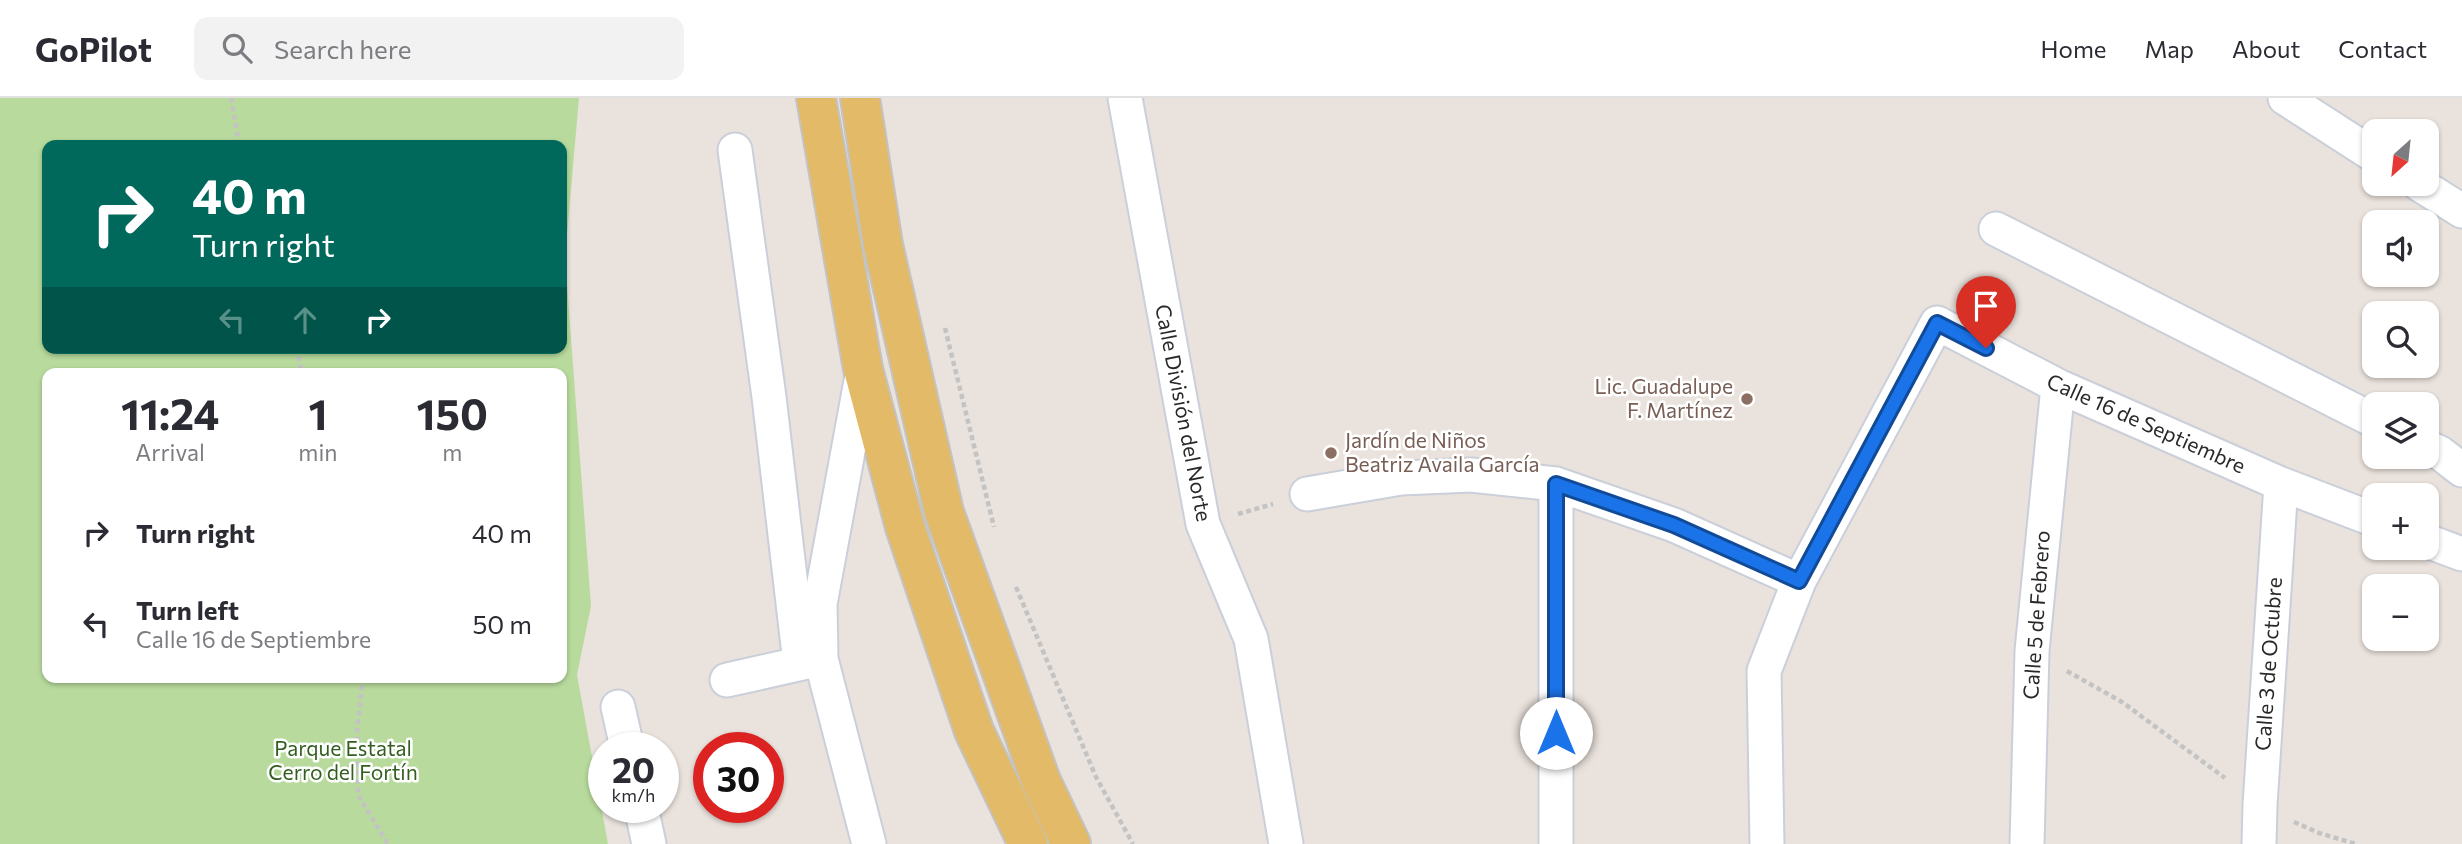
<!DOCTYPE html>
<meta charset="utf-8">
<style>
body{margin:0;font-family:Commissioner,sans-serif;background:#f2f2f3;color:#2b2b33;height:100vh;display:flex;flex-direction:column;font-size:26px;white-space:nowrap}
*{box-sizing:border-box;margin:0}
p{font-size:23px;color:#7c7c81}
.icon{flex:none;width:38px;height:38px;fill:none;stroke:currentColor;stroke-width:2;stroke-linecap:round;stroke-linejoin:round}
.map{position:relative;flex:1;overflow:hidden}
.side{position:absolute;left:42px;top:270px;width:525px;height:315px;display:flex;flex-direction:column;background:#fff;border-radius:14px;box-shadow:0 2px 5px #0004}
.side>*{flex:none}
.guide{position:absolute;left:42px;top:42px;width:525px;height:214px;border-radius:14px;box-shadow:0 2px 5px #0004;background:#00695c;color:#fff;overflow:hidden}
.needle{width:46px;rotate:207deg}
.tools{position:absolute;left:2362px;top:21px;display:grid;gap:14px}
.tools a{display:grid;place-items:center;width:77px;height:77px;border-radius:14px;background:#fff;box-shadow:0 2px 5px #0004;font-size:35px}
.speed{position:absolute;left:588px;top:634px;display:flex;gap:14px;font-size:35px;font-weight:700;text-align:center}
.speed>*{display:grid;place-content:center;width:91px;height:91px;border-radius:50%;background:#fff;box-shadow:0 2px 5px #0004;line-height:1}
.speed small{font-size:18px;font-weight:400}
.speed .limit{border:10px solid #d22;background:#fff;color:#111}
.pin{position:absolute;display:grid;place-items:center;width:60px;height:60px;color:#fff;margin:-72px -30px;border-radius:50% 50% 50% 0;rotate:-45deg;box-shadow:0 0 7px #0007}
.pin .icon{rotate:45deg}
.me{position:absolute;width:77px;margin:-38px;rotate:0deg;stroke-linejoin:round;filter:drop-shadow(0 0 5px #0008)}
.turn{display:flex;align-items:center;gap:24px;height:147px;padding:0 35px;font-size:32px}
.turn .icon{width:91px;height:91px;stroke-width:2.5}
.turn b{display:block;font-size:49px;line-height:60px}
.lanes{display:flex;align-items:center;height:66px;padding:0 35px;background:#0003;justify-content:center;gap:35px;direction:ltr}
.lanes .off{opacity:.35}
.eta{display:flex;justify-content:space-evenly;align-items:center;height:119px;text-align:center}
.eta b{font-size:42px;font-weight:700;line-height:49px}
ul{padding:0;list-style:none}
li{display:flex;align-items:center;gap:21px;height:91px;padding:0 35px}
li div{flex:1}
li b{display:block;font-size:26px}
li em{font-style:normal}
header{display:flex;align-items:center;gap:42px;box-sizing:border-box;height:98px;padding:0 35px;background:#fff;border-bottom:2px solid #e1e1e2}
header strong{font-size:33px}
nav{display:flex;gap:38px;margin-inline-start:auto;font-size:24px}
.search{width:490px;height:63px;background:#f2f2f3;display:flex;align-items:center;gap:18px;box-sizing:border-box;padding:0 24px;border-radius:14px;color:#7c7c81;font-size:26px}
.map>svg:first-child{display:block}
.green{fill:#b8db9d;fill-rule:evenodd}
.lines{fill:none;stroke-linecap:round;stroke-linejoin:round}
.minor-casing{stroke:#cacfd9;stroke-width:37}
.primary-casing{stroke:#c3c3c3;stroke-width:42}
.path{stroke:#c3c3c3;stroke-width:4.5;stroke-dasharray:5 3.5;stroke-linecap:butt}
.minor{stroke:#fff;stroke-width:33}
.primary{stroke:#e2ba68;stroke-width:38}
.route-casing{stroke:#114b97;stroke-width:18}
.route{stroke:#1a73e8;stroke-width:12}
.education-dot{fill:#8d6e63;stroke:#fff;stroke-width:2.5}
.labels{text-anchor:middle;stroke-width:5;stroke-linejoin:round;paint-order:stroke}
.education-label{font-size:21px;fill:#785e54;stroke:#fff;text-anchor:end}
.street-label{font-size:21px;fill:#292929;stroke:#fff}
.park-label{font-size:21px;fill:#335e20;stroke:#fff}
</style>
<header>
<strong>GoPilot</strong>
<div class="search"><svg class="icon" aria-label="search" viewBox="0 0 24 24"><circle cx="10" cy="10" r="6"/><path d="M15 15l6 6"/></svg>Search here</div>
<nav><a>Home</a><a>Map</a><a>About</a><a>Contact</a></nav>
</header>
<div class="map">
<svg width="2462" height="746" viewBox="0 0 2462 746">
<rect width="100%" height="100%" fill="#eae2dc"/>
<path class="green" d="M 0,0 L 579,0 L 565,160 L 591,508 L 577,577 L 608,746 L 0,746 ZM 47,47 L 562,47 L 562,250 L 47,250 ZM 47,275 L 562,275 L 562,579 L 47,579 Z"/>
<g class="lines">
<g class="minor-casing">
<path id="minor" d="M 1125,0 L 1203,426 L 1251,541 L 1286,746
M 2285,0 L 2375,58
M 735,52 L 769,299 L 800,565
M 2419,86 L 2462,113
M 1996,131 L 2375,323
M 863,272 L 820,506 L 821,561 L 869,746
M 2427,349 L 2440,355 L 2462,372
M 1307,396 L 1401,380 L 1471,377 L 1556,386 L 1674,427 L 1799,483
M 2427,443 L 2462,456
M 727,582 L 821,561
M 618,609 L 627,649
M 641,709 L 649,746
M 1556,746 L 1556,386
M 1767,746 L 1764,573 L 1799,483 L 1937,225 L 2058,288 L 2281,386 L 2375,422
M 2027,746 L 2032,553 L 2058,288
M 2259,746 L 2260,707 L 2281,386"/>
</g>
<g class="primary-casing">
<path id="primary" d="M 816,0 L 863,271 L 905,429 L 974,633 L 1028,746
M 860,0 L 883,147 L 944,414 L 1041,683 L 1071,746"/>
</g>
<path class="path" d="M 231,0 L 239,47
M 945,230 L 994,429
M 297,250 L 302,275
M 1238,416 L 1273,406
M 1016,489 L 1096,679 L 1133,746
M 2067,573 L 2122,604 L 2225,680
M 363,579 L 357,634 L 358,697 L 388,746
M 2294,724 L 2319,735 L 2356,746"/>
<use href="#minor" class="minor"/>
<use href="#primary" class="primary"/>
</g>
<g class="lines">
<g class="route-casing">
<path id="route" d="M 1556,635 L 1556,386 L 1674,427 L 1799,483 L 1937,225 L 1986,250"/>
</g>
<use href="#route" class="route"/>
</g>
<g class="education-dot">
<circle cx="1747" cy="301" r="7"/>
<circle cx="1331" cy="355" r="7"/>
</g>
<g class="labels">
<g class="education-label">
<text x="1733" y="296">Lic. Guadalupe<tspan x="1733" dy="24">F. Martínez</tspan></text>
<text x="1345" y="350" text-anchor="start">Jardín de Niños<tspan x="1345" dy="24">Beatriz Availa García</tspan></text>
</g>
<g class="street-label">
<text transform="translate(1183 315) rotate(79)" y="7">Calle División del Norte</text>
<text transform="translate(2146 326) rotate(24)" y="7">Calle 16 de Septiembre</text>
<text transform="translate(2037 517) rotate(-86)" y="7">Calle 5 de Febrero</text>
<text transform="translate(2269 566) rotate(-86)" y="7">Calle 3 de Octubre</text>
</g>
<g class="park-label">
<text x="343" y="658">Parque Estatal<tspan x="343" dy="24">Cerro del Fortín</tspan></text>
</g>
</g>
</svg>
<div class="tools">
<a><svg class="needle" viewBox="-14 -14 28 28"><path d="M0-13l5 13h-10z" fill="#e53935"/><path d="M0 13l5-13h-10z" fill="#7c7c81"/></svg></a>
<a><svg class="icon" aria-label="sound" viewBox="0 0 24 24"><path d="M4 9h4l5-4v14l-5-4H4zM17 9q2 3 0 6"/></svg></a>
<a><svg class="icon" aria-label="search" viewBox="0 0 24 24"><circle cx="10" cy="10" r="6"/><path d="M15 15l6 6"/></svg></a>
<a><svg class="icon" aria-label="layers" viewBox="0 0 24 24"><path d="M12 4l9 5-9 5-9-5zM3 14l9 5 9-5"/></svg></a>
<a>+</a>
<a>−</a>
</div>
<div class="speed"><div>20<small>km/h</small></div><div class="limit">30</div></div>
<div class="pin" style="left:1986px;top:250px;background:#d93025"><svg class="icon" aria-label="arrive" viewBox="0 0 24 24"><path d="M6 21V4h12l-3 4 3 4H6"/></svg></div>
<svg class="me" style="left:1556px;top:635px" viewBox="-20 -20 40 40"><circle r="19" fill="#fff"/><path d="M0-13L10 11 0 6-10 11z" fill="#1a73e8"/></svg>
<div class="guide">
<div class="turn"><svg class="icon" aria-label="right" viewBox="0 0 24 24"><path d="M7 20v-9h11M14 6l5 5-5 5"/></svg><div><b>40 m</b>Turn right</div></div>
<div class="lanes"><svg class="icon off" aria-label="left" viewBox="0 0 24 24"><path d="M17 20v-9H6M10 6l-5 5 5 5"/></svg><svg class="icon off" aria-label="ahead" viewBox="0 0 24 24"><path d="M12 20V5M6 11l6-6 6 6"/></svg><svg class="icon" aria-label="right" viewBox="0 0 24 24"><path d="M7 20v-9h11M14 6l5 5-5 5"/></svg></div>
</div>
<section class="side">
<div class="eta">
<div><b>11:24</b><p>Arrival</p></div>
<div><b>1</b><p>min</p></div>
<div><b>150</b><p>m</p></div>
</div>
<ul>
<li><svg class="icon" aria-label="right" viewBox="0 0 24 24"><path d="M7 20v-9h11M14 6l5 5-5 5"/></svg><div><b>Turn right</b></div><em>40 m</em></li>
<li><svg class="icon" aria-label="left" viewBox="0 0 24 24"><path d="M17 20v-9H6M10 6l-5 5 5 5"/></svg><div><b>Turn left</b><p>Calle 16 de Septiembre</p></div><em>50 m</em></li>
</ul>
</section>
</div>
